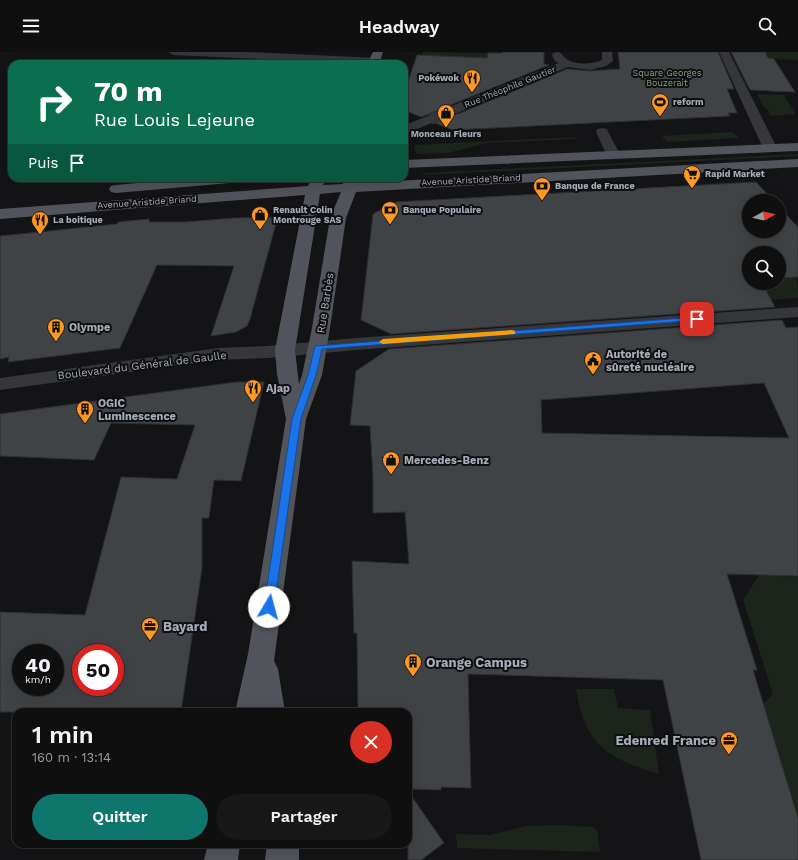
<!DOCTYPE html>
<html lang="fr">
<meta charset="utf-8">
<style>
body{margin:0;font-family:"Work Sans",sans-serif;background:#181819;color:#f1f3f6;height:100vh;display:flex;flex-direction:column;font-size:15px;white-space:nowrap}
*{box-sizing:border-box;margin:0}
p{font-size:13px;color:#9b9c9f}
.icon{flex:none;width:22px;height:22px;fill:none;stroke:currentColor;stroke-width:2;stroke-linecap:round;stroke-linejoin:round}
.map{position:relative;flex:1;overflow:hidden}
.sheet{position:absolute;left:12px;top:656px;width:400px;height:140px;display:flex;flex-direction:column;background:#0f0f10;border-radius:12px;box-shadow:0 4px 16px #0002,0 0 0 1px #2f2f30}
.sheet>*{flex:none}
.banner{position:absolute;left:8px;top:8px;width:400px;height:122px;border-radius:12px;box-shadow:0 4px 16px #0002,0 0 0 1px #2f2f30;background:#0b6e4f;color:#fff;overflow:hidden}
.needle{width:26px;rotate:82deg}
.controls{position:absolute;left:742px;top:142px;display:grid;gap:8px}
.controls a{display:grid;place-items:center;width:44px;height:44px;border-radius:50%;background:#0f0f10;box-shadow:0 4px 16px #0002,0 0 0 1px #2f2f30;font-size:20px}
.speed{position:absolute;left:12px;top:592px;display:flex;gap:8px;font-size:20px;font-weight:700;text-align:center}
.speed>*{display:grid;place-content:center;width:52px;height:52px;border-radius:50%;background:#0f0f10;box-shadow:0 4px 16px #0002,0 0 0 1px #2f2f30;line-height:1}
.speed small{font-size:10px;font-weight:400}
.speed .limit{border:6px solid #d22;background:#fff;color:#111}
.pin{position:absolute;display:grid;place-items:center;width:34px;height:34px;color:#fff;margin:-17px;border-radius:8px;box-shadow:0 2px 6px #0006}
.me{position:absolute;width:44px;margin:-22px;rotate:8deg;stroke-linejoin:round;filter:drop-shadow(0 0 3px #0008)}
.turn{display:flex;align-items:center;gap:14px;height:84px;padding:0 20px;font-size:18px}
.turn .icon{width:52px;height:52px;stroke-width:2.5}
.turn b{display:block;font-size:28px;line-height:34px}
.then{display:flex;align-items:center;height:38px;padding:0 20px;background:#0003;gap:8px;font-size:15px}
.round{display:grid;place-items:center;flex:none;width:42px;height:42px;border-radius:21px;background:#181819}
.headline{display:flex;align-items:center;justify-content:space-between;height:68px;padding:0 20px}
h1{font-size:24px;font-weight:600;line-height:30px}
.primary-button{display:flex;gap:8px;margin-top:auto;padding:8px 20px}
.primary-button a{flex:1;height:46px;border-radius:24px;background:#0f766e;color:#fff;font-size:16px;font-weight:600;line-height:46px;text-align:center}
.primary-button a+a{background:#181819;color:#f1f3f6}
header{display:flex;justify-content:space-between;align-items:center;height:52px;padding:0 20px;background:#0f0f10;font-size:18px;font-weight:600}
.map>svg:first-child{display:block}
.green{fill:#1c241c}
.building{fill:#404346;stroke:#2e2f32;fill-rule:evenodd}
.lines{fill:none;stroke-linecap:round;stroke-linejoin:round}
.minor-tunnel{stroke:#313336;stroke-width:12;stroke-dasharray:12 6;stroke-linecap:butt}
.minor{fill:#35373b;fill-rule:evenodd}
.major{fill:#51545b;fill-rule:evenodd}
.route{fill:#1a73e8;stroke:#114b97}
.slow{fill:#f59e0b}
.labels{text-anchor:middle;stroke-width:4;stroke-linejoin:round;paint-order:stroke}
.far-park-label{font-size:9px;fill:#7ea47b;stroke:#0f0f11}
.far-poi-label{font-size:9px;font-weight:bold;fill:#a5adb7;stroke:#0f0f11;text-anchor:start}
.far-street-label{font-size:9px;fill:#a5adb7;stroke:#0f0f11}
.street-label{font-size:11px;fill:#a5adb7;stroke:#0f0f11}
.poi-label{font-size:11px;font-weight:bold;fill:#a5adb7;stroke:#0f0f11;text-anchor:start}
.near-poi-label{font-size:13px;font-weight:bold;fill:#a5adb7;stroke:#0f0f11;text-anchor:start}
</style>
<header><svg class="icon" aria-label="menu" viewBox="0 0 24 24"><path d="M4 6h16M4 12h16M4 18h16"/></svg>Headway<svg class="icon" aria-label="search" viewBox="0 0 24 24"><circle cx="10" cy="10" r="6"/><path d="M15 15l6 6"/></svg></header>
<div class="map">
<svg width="798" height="808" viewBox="0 0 798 808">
<rect width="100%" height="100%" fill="#141416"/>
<path class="green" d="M 422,0 L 488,1 L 485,16 L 423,4 Z
M 765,0 L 798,0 L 798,8 L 769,7 Z
M 45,8 L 94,10 L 96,10 L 92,12 L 40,12 Z
M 757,42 L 784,43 L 795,62 L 770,64 L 768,58 L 765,57 Z
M 733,80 L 739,86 L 667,90 L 662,84 Z
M 575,85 L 576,87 L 487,91 L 448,101 L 416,102 L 414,93 Z
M 798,102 L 798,104 L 424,123 L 423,121 Z
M 797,225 L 798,246 L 766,248 L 752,231 L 779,231 L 779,226 Z
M 759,523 L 798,525 L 798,766 L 763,652 L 773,642 L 743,548 Z
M 576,637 L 614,637 L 618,656 L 650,658 L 659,722 C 608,707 584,692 576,637 Z
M 559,773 L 592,775 L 597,778 L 600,800 L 457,796 L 456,782 L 490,783 L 526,774 Z"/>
<path class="building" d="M 502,0 L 544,0 L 544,12 L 549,13 L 448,54 L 446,57 L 448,62 L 458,62 L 567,17 L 590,19 L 620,17 L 618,0 L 718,0 L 734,37 L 727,37 L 737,61 L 728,61 L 730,64 L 453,78 L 435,71 L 437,66 L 434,63 L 429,62 L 421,65 L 404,58 L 404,42 L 417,3 L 487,6 L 488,1 L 502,1 Z
M 731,0 L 765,0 L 768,6 L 774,7 L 795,40 L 750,38 Z
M 756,130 L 774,149 L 749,149 L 749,179 L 779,179 L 779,155 L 798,175 L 798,225 L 779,226 L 779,201 L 749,201 L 749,231 L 762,231 L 775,255 L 391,282 L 361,268 L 373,162 L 396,150 Z
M 276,165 L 275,168 L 277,168 L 250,267 L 247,274 L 236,280 L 211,284 L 234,214 L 157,213 L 120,296 L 8,310 L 9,305 L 0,307 L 0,184 L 117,172 L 118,170 L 149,167 L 149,170 L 186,170 L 234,166 Z
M 782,268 L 786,276 L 798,275 L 798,524 L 727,522 L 757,618 L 753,618 L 798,766 L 798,808 L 701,808 L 663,628 L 468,622 L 471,736 L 441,735 L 441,738 L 408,737 L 408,660 L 358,660 L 357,581 L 354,581 L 352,509 L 409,512 L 405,460 L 373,461 L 373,424 L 370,374 L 350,373 L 356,319 L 389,297 ZM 764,331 L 789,386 L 542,381 L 541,348 Z
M 236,330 L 264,330 L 241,429 L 214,428 L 209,466 L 202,466 L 202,516 L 181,660 L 0,660 L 0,560 L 85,563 L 121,425 L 177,427 L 195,373 L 111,371 L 94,408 L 0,404 L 0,362 ZM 21,601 L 55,601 L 55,635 L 21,635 ZM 81,601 L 115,601 L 115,635 L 81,635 Z
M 408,739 L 444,791 L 421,808 L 408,808 Z"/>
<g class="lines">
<path class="minor-tunnel" d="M 430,67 L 453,58"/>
<path class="minor" d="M 168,0 L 246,0 L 375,6 L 381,9 L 376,12 L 368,12 L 173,3 Z
M 558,0 C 562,1 562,3 565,6 C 574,13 591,13 602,8 L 602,0 L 612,0 L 613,9 L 606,14 L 590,18 L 568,15 L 457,61 L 449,61 L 447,58 L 449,55 L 559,11 L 555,9 L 552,3 L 553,1 Z
M 719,0 L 729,0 L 777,96 L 775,99 L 765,99 L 763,96 Z
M 430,63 L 434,64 L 436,67 L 434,70 L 410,80 L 404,77 L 405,73 Z
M 602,76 L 607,77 L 608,80 L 620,102 L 618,105 L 608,105 L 606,102 L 596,80 L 597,77 Z
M 798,255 L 798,265 L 356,298 L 268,306 L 219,308 L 0,338 L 0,326 L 219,296 L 268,294 L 356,286 Z"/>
<path class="major" d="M 373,0 L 383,0 L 379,12 L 367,12 Z
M 798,91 L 798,99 L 404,116 L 404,108 Z
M 798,107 L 798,115 L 356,140 L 346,166 L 330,276 L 322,323 L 306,367 L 274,609 L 278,617 L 285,660 L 235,660 L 248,602 L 286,367 L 277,322 L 275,298 L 305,143 L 0,167 L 0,157 L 308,134 L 312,126 L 326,126 L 323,133 L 343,132 L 344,126 L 358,126 L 358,131 ZM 341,140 L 330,166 L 312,276 L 302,323 L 299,332 L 295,298 L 320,142 Z
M 192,126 L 248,126 L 246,129 L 241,130 L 116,141 L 111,140 L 109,137 L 111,134 L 116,133 Z
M 208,792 L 240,792 L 238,808 L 204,808 Z
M 267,792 L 299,792 L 299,808 L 265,808 Z"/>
</g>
<path class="route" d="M 697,265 L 701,267 L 700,268 L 322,297 L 316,323 L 301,367 L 274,555 L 273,558 L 269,559 L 265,558 L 264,555 L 292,367 L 308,323 L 315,294 Z"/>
<path class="slow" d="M 512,278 L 515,279 L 515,282 L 383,292 L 379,290 L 383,287 Z"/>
<defs>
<g id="restaurant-pin" transform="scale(0.9)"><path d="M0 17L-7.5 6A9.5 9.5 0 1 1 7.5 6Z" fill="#fd9726" stroke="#0f0f11"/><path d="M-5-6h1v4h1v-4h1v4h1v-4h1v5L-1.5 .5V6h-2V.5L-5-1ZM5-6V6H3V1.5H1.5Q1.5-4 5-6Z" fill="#111"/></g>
<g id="stadium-pin" transform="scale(0.9)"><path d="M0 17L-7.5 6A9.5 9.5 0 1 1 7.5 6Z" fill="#fd9726" stroke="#0f0f11"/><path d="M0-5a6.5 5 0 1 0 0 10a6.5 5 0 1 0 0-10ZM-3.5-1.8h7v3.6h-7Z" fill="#111"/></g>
<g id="shop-pin" transform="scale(0.9)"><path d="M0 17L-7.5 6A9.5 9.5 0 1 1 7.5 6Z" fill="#fd9726" stroke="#0f0f11"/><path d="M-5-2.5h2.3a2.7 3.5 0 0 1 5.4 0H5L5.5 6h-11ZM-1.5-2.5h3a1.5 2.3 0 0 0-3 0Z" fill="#111"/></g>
<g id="supermarket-pin" transform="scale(0.9)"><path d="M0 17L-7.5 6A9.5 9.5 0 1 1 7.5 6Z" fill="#fd9726" stroke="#0f0f11"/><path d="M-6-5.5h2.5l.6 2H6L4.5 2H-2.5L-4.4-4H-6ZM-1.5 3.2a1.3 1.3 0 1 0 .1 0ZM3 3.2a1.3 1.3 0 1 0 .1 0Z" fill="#111"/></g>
<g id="bank-pin" transform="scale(0.9)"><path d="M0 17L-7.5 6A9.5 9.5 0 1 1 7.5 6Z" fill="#fd9726" stroke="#0f0f11"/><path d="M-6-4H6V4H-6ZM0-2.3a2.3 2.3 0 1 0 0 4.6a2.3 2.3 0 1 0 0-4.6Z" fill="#111"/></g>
<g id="building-pin" transform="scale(0.9)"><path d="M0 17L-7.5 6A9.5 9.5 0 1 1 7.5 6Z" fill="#fd9726" stroke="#0f0f11"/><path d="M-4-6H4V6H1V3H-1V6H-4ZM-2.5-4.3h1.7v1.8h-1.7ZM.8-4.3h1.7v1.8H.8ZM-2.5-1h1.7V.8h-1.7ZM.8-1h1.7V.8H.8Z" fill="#111"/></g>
<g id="civic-pin" transform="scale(0.9)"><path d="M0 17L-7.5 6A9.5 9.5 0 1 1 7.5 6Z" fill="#fd9726" stroke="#0f0f11"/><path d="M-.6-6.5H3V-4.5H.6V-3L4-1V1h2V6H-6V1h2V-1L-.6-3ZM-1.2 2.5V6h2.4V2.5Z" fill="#111"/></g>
<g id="office-pin" transform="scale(0.9)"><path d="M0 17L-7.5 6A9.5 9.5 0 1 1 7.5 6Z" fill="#fd9726" stroke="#0f0f11"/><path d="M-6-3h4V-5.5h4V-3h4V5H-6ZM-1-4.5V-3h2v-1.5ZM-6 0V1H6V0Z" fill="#111"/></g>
</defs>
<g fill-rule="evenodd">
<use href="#restaurant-pin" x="472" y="26"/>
<use href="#stadium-pin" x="660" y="50"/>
<use href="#shop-pin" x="446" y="61"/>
<use href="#supermarket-pin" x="692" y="122"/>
<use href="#bank-pin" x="542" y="134"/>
<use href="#bank-pin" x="390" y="158"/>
<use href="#shop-pin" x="260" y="163"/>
<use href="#restaurant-pin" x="40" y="168"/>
<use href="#building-pin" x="56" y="275"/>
<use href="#civic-pin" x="593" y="308"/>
<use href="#restaurant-pin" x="253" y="336"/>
<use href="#building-pin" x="85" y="357"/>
<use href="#shop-pin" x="391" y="408"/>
<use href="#office-pin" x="150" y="574"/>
<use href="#building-pin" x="413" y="610"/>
<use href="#office-pin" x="729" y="688"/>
</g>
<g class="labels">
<g class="far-park-label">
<text x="667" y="24">Square Georges<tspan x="667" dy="10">Bouzerait</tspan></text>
</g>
<g class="far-poi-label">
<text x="459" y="29" text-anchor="end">Pokéwok</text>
<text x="673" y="53">reform</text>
<text x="446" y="85" text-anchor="middle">Monceau Fleurs</text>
<text x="705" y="125">Rapid Market</text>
<text x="555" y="137">Banque de France</text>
<text x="273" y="161">Renault Colin<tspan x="273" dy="10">Montrouge SAS</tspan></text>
<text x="403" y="161">Banque Populaire</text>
<text x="53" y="171">La boitique</text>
</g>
<g class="far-street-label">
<text transform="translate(510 35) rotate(-22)" y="3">Rue Théophile Gautier</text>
<text transform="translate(471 128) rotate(-3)" y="3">Avenue Aristide Briand</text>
<text transform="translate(147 150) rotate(-4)" y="3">Avenue Aristide Briand</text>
</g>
<g class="street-label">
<text transform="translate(325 251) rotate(-81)" y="4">Rue Barbès</text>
<text transform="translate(142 313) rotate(-7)" y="4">Boulevard du Général de Gaulle</text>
</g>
<g class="poi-label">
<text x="69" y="279">Olympe</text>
<text x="606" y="306">Autorité de<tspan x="606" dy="13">sûreté nucléaire</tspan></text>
<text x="266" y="340">Ajap</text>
<text x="98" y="355">OGIC<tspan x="98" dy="13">Luminescence</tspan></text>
<text x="404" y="412">Mercedes-Benz</text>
</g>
<g class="near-poi-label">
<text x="163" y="579">Bayard</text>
<text x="426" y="615">Orange Campus</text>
<text x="716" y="693" text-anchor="end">Edenred France</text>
</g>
</g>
</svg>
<div class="controls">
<a><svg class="needle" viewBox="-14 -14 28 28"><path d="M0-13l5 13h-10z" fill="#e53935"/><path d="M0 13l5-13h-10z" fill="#9b9c9f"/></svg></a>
<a><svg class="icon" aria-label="search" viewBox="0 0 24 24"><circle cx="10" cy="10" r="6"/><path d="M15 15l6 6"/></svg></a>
</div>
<div class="speed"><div>40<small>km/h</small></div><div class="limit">50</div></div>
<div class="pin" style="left:697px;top:267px;background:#d93025"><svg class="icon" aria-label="arrive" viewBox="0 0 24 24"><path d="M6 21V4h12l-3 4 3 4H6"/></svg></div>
<svg class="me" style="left:269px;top:555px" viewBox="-20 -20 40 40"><circle r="19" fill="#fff"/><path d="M0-13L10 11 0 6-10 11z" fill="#1a73e8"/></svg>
<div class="banner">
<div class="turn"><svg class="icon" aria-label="right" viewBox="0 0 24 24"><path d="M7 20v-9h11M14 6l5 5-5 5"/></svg><div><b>70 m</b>Rue Louis Lejeune</div></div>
<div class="then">Puis<svg class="icon" aria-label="arrive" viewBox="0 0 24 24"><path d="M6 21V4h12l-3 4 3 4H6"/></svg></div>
</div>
<section class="sheet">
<div class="headline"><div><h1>1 min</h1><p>160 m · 13:14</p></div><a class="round" style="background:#d93025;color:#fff"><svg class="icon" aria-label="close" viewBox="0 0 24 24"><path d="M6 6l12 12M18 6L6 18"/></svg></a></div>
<div class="primary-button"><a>Quitter</a><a>Partager</a></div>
</section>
</div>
